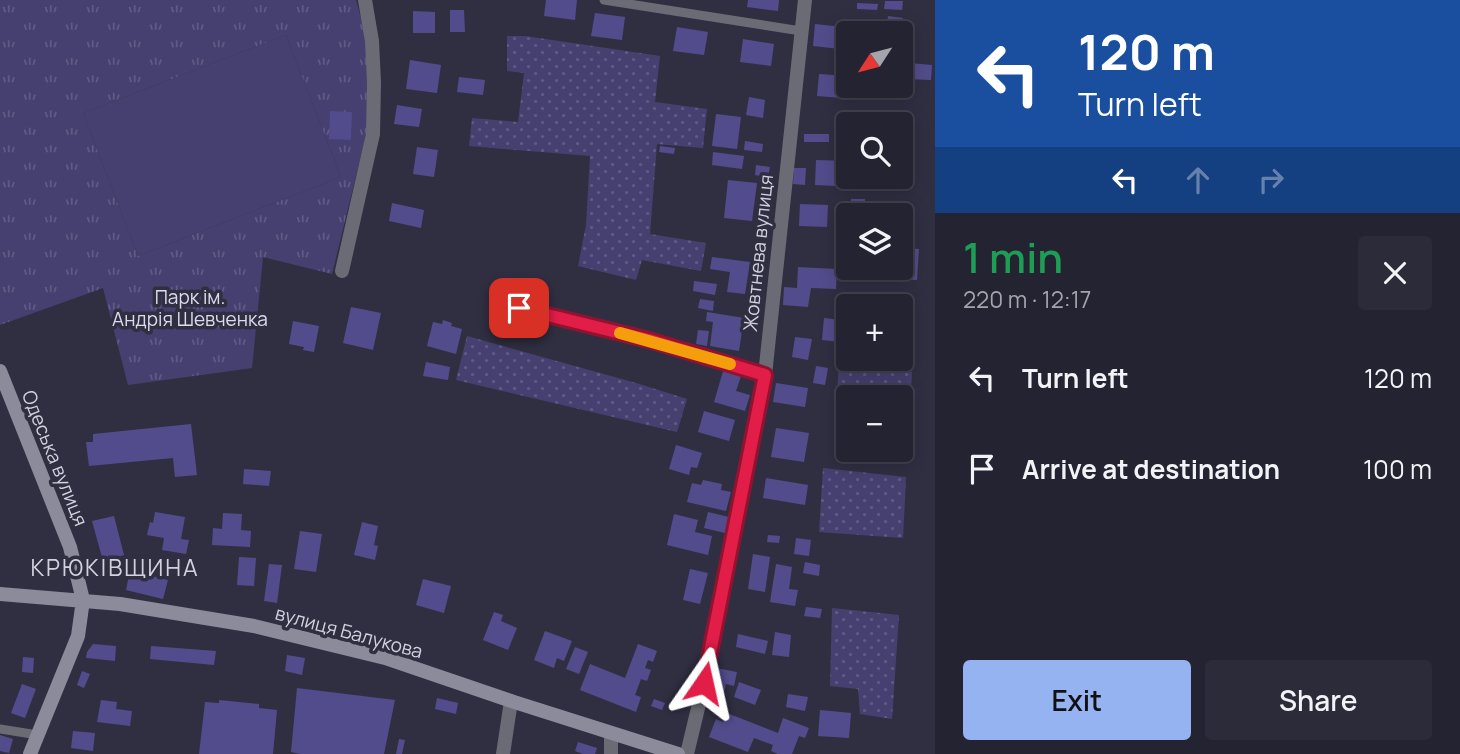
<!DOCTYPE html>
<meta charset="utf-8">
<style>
body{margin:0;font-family:Manrope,sans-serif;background:#2c2b3a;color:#f1f3f6;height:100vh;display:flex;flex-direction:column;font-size:26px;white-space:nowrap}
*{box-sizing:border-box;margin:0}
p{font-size:23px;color:#a3a4ac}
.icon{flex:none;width:38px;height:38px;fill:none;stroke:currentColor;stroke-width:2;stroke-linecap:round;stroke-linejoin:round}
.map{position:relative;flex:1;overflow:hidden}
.sheet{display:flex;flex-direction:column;background:#242332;width:525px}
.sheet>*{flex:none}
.guide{background:#1a4fa0;color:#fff;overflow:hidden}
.needle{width:46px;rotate:234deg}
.fabs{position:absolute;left:836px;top:21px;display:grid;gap:14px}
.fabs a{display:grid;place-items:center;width:77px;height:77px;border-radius:7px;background:#242332;box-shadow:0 4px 18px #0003,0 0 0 2px #41404d;font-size:35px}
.pin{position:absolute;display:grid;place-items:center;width:60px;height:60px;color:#fff;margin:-30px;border-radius:14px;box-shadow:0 4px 10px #0006}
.me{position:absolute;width:77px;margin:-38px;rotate:11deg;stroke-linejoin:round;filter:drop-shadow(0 0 5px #0008)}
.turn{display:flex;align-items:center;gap:24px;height:147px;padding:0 28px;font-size:32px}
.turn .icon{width:91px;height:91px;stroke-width:2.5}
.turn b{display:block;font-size:49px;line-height:60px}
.lanes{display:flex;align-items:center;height:66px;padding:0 28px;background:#0003;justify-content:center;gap:35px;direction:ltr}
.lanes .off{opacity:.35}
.round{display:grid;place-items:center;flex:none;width:74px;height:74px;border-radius:7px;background:#2c2b3a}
.headline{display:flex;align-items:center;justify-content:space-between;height:119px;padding:0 28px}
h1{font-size:42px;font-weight:600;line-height:52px;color:#1e9e55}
.button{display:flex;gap:14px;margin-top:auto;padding:14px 28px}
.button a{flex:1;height:80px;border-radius:7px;background:#95b2f1;color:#111;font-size:28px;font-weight:600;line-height:80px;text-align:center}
.button a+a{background:#2c2b3a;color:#f1f3f6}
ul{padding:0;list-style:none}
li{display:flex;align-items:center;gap:21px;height:91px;padding:0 28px}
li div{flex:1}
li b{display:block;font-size:26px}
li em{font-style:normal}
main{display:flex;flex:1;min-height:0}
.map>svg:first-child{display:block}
.grass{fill:#454070}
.park{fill:url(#park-tufts);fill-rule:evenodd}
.garden{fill:url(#garden-dots)}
.building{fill:#534c8c}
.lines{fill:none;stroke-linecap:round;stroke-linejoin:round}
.lane{stroke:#6b6b75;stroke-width:9}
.street{stroke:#6b6b75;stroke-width:14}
.secondary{stroke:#8b8b9b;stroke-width:14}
.route-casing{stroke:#92132f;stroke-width:18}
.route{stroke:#e11d48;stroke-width:12}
.slow{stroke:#f59e0b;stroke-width:12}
.labels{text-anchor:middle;stroke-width:7;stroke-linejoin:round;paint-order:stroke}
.street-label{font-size:19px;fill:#d2d2df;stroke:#302f42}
.park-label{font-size:19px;fill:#dbdbee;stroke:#302f42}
.quarter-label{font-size:23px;letter-spacing:2px;fill:#d2d2df;stroke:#302f42}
</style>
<main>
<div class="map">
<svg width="935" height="754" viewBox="0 0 935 754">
<defs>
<pattern id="park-tufts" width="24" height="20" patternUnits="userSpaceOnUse" patternTransform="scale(1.75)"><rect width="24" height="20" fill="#454070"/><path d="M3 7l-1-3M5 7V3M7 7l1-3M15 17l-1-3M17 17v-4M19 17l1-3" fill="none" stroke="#5f5b84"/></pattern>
<pattern id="garden-dots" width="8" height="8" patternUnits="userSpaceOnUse" patternTransform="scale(1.75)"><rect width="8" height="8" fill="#454070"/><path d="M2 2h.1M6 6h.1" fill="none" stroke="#5f5b84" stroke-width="1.8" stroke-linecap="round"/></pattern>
</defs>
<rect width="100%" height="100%" fill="#302f42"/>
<path class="grass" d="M 286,35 L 341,177 L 138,256 L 83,113 Z"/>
<path class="park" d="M 0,0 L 356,0 L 367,41 L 368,120 L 364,143 L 332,274 L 263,257 L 252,368 L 128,385 L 103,288 L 0,325 ZM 286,35 L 341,177 L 138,256 L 83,113 Z"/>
<path class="garden" d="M 507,36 L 525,36 L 660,56 L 655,102 L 707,109 L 703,148 L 657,144 L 650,234 L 706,243 L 701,271 L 642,260 L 636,280 L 578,266 L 586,225 L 590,156 L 469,146 L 472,118 L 518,122 L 524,73 L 507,71 Z
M 467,336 L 636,383 L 687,399 L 677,432 L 456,380 Z
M 839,365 L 912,372 L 909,428 L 901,427 L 901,397 L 849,397 L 849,422 L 835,420 Z
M 823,468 L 906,477 L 903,538 L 819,532 Z
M 832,608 L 899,615 L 892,719 L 860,714 L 858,689 L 830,686 Z"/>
<path class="building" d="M 546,0 L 577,0 L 575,20 L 544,16 Z
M 748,0 L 779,0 L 778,11 L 747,7 Z
M 885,1 L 903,1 L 902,10 L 884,9 Z
M 857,3 L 878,4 L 877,10 L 857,9 Z
M 450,10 L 464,10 L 465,32 L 450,32 Z
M 413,11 L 435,12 L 435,33 L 413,33 Z
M 595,13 L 625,17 L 622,40 L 591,36 Z
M 888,16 L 903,18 L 901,33 L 886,31 Z
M 815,24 L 862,29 L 861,33 L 849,33 L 849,50 L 813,46 Z
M 677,27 L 708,32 L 704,55 L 673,51 Z
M 743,39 L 774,44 L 771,66 L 740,62 Z
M 410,60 L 441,65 L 437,93 L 406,89 Z
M 909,63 L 932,65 L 931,80 L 908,79 Z
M 819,74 L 849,76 L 849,86 L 855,86 L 854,99 L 817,96 Z
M 459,77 L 485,80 L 483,95 L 457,92 Z
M 749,97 L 765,100 L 763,118 L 746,115 Z
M 397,105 L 422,109 L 419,127 L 394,124 Z
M 330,111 L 352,112 L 351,140 L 329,139 Z
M 855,112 L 855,121 L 839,122 L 838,113 Z
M 716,114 L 741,117 L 737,149 L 712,146 Z
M 837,125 L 849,126 L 849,148 L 835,147 Z
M 804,134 L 829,134 L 829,142 L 804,142 Z
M 745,141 L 763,144 L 762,152 L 744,150 Z
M 660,146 L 675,148 L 674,154 L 659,152 Z
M 417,147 L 438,150 L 434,177 L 413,174 Z
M 713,152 L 744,156 L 742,169 L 712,165 Z
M 816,160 L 849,161 L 849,177 L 858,177 L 857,187 L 815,185 Z
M 756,165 L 770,167 L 768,177 L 755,175 Z
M 794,168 L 806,168 L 805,185 L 793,184 Z
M 728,180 L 757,183 L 752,221 L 724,218 Z
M 851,199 L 865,199 L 864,215 L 850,215 Z
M 392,203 L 424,210 L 421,228 L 389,221 Z
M 800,204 L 828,205 L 827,227 L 799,226 Z
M 901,248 L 919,249 L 917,280 L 878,278 L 878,268 L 901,268 Z
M 712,257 L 750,262 L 745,294 L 727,292 L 730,272 L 710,269 Z
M 798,267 L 837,269 L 836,289 L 811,288 L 808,307 L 783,305 L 784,287 L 797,288 Z
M 694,281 L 717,284 L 715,295 L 693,291 Z
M 700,299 L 714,301 L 713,311 L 698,308 Z
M 351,307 L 381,313 L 373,350 L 343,343 Z
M 707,312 L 744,318 L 739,351 L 710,346 L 713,322 L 706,321 Z
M 824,318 L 849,321 L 849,343 L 822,340 Z
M 443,320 L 452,323 L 451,326 L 462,329 L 456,354 L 427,346 L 433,322 L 442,324 Z
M 293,321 L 319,326 L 314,352 L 303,350 L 304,347 L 289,344 Z
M 698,330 L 709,331 L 707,346 L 696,344 Z
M 795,337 L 812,339 L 808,360 L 792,357 Z
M 426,362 L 450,367 L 448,380 L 423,376 Z
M 816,366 L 828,368 L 825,385 L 813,383 Z
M 724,368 L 742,373 L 736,391 L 750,395 L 745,411 L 714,402 Z
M 776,383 L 808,388 L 805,407 L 773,402 Z
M 704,411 L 735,420 L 729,441 L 698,432 Z
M 191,424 L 197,475 L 175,477 L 173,458 L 89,466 L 86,442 L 93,442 L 93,434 Z
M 776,428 L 809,433 L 804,462 L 771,457 Z
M 676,445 L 702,453 L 697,468 L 691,467 L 689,475 L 669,469 Z
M 244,469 L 271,471 L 269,486 L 243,484 Z
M 766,478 L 808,485 L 805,505 L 763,498 Z
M 703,480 L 722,484 L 721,490 L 731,492 L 726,511 L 687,502 L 692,483 L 701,485 Z
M 155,512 L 185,517 L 181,539 L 189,540 L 186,554 L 162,550 L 164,538 L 147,535 L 150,522 L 153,523 Z
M 708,512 L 729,517 L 725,533 L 704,528 Z
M 223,513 L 242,514 L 241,530 L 251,531 L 250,547 L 212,545 L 213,528 L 222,529 Z
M 674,514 L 698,520 L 695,532 L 712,536 L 708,555 L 667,545 Z
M 114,516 L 124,555 L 103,561 L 92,521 Z
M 362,522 L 378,526 L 374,545 L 378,546 L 375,560 L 354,555 Z
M 300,531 L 322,534 L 316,572 L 294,569 Z
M 768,535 L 780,536 L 779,543 L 767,542 Z
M 796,538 L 811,540 L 809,556 L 794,554 Z
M 753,554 L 770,557 L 765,592 L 748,589 Z
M 239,557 L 256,558 L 254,586 L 237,585 Z
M 805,562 L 820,565 L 819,576 L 803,573 Z
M 269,564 L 282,565 L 277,603 L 264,601 Z
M 776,564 L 792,567 L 789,589 L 798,590 L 795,606 L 770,602 Z
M 690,569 L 708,573 L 700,604 L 683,600 Z
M 130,570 L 168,580 L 163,599 L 126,590 Z
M 423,579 L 451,586 L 444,613 L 416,605 Z
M 806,607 L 822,609 L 820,618 L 804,616 Z
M 494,612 L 503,615 L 501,621 L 517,628 L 508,650 L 483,640 Z
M 545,631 L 572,641 L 564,661 L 557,658 L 554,668 L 534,660 Z
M 775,632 L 791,635 L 789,657 L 772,655 Z
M 738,634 L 768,641 L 765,654 L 736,647 Z
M 93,644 L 116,646 L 115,661 L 86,658 L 87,652 Z
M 638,644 L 657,651 L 653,662 L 648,660 L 645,668 L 651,670 L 647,681 L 641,679 L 635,695 L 641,697 L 636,712 L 580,690 L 590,664 L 625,678 Z
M 151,646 L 216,651 L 214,665 L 150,659 Z
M 575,647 L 588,652 L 579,674 L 566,669 Z
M 287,655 L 305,658 L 302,675 L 285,671 Z
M 23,657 L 34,658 L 33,673 L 22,672 Z
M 716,668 L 737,672 L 734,686 L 726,684 L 721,706 L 708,704 Z
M 82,671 L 90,674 L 84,688 L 77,685 Z
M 739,682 L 761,690 L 755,705 L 734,697 Z
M 22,684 L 36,689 L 25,718 L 11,713 Z
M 297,688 L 395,700 L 384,754 L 300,754 L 291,752 Z
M 788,694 L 808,697 L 805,711 L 786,707 Z
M 437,698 L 458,703 L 456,714 L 435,709 Z
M 654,699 L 665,703 L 662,710 L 651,706 Z
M 101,700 L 117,702 L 116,709 L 132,711 L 130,726 L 97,722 Z
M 219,700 L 259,704 L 259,708 L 277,710 L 273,754 L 199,754 L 205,702 L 219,703 Z
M 820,710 L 851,713 L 849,738 L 818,736 Z
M 727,713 L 778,733 L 783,718 L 809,728 L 805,738 L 799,736 L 792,754 L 778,754 L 771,751 L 773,745 L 754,738 L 748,752 L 709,737 L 716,719 L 723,722 Z
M 73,731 L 95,733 L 93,751 L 71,748 Z
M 0,735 L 13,739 L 9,753 L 0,751 Z
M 399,739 L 405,740 L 402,754 L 396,754 Z
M 578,742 L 597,748 L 595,754 L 583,754 L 575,751 Z"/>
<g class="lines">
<path class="lane" d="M 604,0 L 801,31
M 519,308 L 649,340 L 765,375
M 0,729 L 38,735"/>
<path class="street" d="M 342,271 L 373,134 L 374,82 L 372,41 L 365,0
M 611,733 L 611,754
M 503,754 L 511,701
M 687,754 L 704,683 L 765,375 L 805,0"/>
<path class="secondary" d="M 0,371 L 70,547 L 83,600 L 78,636 L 30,754
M 0,594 L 120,604 L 254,626 L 385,658 L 511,701 L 678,754"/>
</g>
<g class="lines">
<g class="route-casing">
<path id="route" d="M 519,308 L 649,340 L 765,375 L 704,683"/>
</g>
<use href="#route" class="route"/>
<path class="slow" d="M 620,333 L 730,364"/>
</g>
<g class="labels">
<g class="street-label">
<text transform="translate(758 253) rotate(-84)" y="7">Жовтнева вулиця</text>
<text transform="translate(55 458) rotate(68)" y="7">Одеська вулиця</text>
<text transform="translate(349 632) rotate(15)" y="7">вулиця Балукова</text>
</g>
<g class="park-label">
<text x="190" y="304">Парк ім.<tspan x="190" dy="22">Андрія Шевченка</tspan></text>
</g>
<g class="quarter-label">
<text x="115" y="576">КРЮКІВЩИНА</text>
</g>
</g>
</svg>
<div class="fabs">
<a><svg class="needle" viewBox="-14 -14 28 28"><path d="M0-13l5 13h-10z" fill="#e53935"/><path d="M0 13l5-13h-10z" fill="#a3a4ac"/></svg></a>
<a><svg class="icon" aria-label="search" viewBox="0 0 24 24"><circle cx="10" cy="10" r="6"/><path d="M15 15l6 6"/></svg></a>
<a><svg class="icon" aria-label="layers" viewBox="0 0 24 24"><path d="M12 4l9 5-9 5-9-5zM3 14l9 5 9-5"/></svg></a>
<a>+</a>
<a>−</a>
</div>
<div class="pin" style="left:519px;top:308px;background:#d93025"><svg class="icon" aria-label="arrive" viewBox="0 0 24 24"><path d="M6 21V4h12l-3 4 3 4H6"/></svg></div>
<svg class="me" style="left:704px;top:683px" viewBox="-20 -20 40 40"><path d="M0-17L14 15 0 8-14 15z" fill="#e11d48" stroke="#fff" stroke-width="4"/></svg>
</div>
<section class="sheet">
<div class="guide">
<div class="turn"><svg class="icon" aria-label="left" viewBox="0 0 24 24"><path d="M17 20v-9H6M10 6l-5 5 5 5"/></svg><div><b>120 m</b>Turn left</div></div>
<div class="lanes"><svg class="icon" aria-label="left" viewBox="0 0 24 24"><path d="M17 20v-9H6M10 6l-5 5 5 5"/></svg><svg class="icon off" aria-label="ahead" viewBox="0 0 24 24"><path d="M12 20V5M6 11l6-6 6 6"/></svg><svg class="icon off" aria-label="right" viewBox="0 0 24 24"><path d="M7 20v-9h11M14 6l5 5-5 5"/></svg></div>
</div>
<div class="headline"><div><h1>1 min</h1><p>220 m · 12:17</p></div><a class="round"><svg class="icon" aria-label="close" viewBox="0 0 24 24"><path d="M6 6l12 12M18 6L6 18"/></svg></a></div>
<ul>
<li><svg class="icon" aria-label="left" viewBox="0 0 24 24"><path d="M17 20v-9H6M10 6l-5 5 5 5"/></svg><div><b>Turn left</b></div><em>120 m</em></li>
<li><svg class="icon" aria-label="arrive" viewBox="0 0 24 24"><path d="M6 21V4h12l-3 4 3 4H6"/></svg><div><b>Arrive at destination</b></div><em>100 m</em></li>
</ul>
<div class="button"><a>Exit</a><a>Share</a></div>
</section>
</main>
